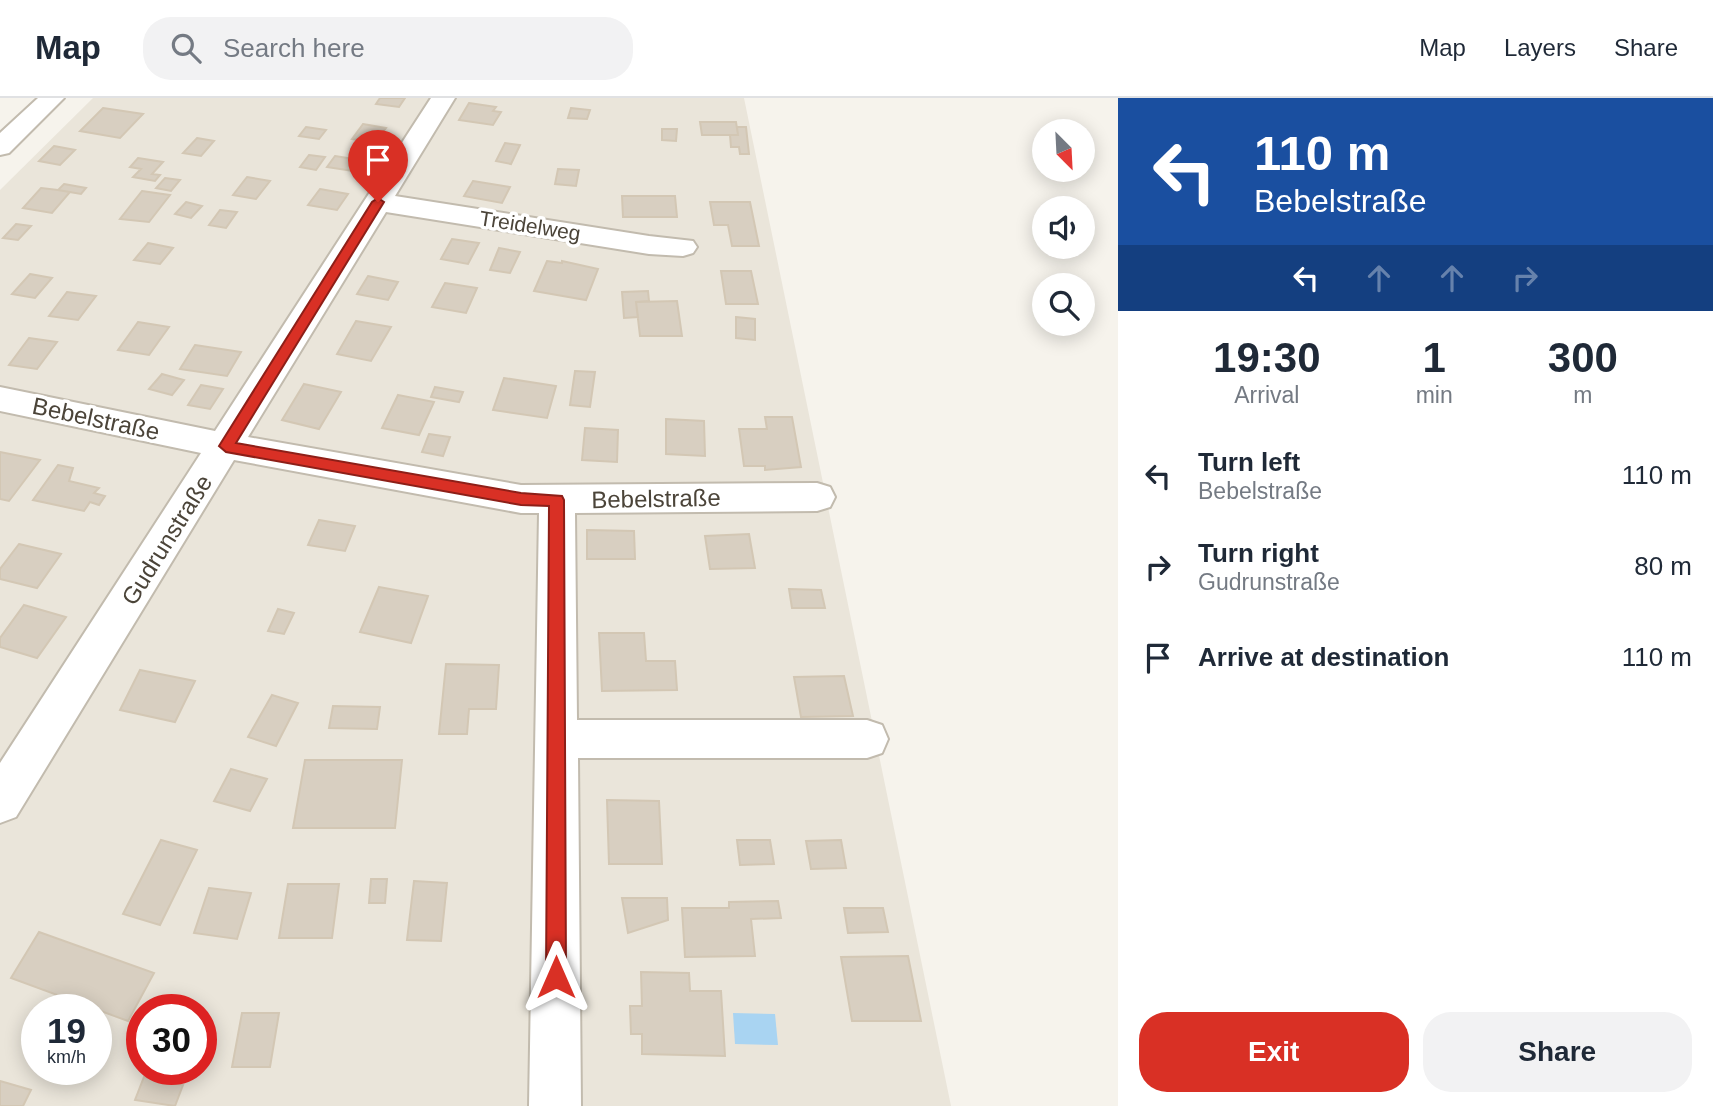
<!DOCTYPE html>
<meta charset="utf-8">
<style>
body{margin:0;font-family:Helvetica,sans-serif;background:#f2f2f3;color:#1f2937;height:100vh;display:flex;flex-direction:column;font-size:26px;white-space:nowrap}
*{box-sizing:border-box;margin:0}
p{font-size:23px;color:#747a83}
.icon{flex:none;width:38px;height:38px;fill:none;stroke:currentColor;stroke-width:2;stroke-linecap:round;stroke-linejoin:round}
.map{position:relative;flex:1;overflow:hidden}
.drawer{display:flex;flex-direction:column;background:#fff;width:595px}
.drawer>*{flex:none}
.guide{background:#1a4fa0;color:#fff;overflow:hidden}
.needle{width:46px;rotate:156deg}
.controls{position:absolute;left:1032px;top:21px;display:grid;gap:14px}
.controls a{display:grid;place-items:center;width:63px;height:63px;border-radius:50%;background:#fff;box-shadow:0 4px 18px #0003;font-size:35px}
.speed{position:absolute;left:21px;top:896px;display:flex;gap:14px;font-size:35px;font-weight:700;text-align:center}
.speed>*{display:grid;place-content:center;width:91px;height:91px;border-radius:50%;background:#fff;box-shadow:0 4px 18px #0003;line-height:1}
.speed small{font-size:18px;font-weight:400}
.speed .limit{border:10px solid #d22;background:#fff;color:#111}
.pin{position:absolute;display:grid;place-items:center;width:60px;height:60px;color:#fff;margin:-72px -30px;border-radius:50% 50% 50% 0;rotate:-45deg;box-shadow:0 0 7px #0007}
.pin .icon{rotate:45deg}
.me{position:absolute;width:77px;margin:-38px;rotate:0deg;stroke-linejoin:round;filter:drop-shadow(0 0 5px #0008)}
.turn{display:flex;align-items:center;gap:24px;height:147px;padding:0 21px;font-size:32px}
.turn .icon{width:91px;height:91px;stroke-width:2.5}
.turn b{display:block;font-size:49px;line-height:60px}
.lanes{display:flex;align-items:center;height:66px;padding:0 21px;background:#0003;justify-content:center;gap:35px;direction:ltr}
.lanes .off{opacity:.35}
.eta{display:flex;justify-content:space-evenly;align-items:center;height:119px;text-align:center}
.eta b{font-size:42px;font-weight:600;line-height:49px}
.primary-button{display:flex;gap:14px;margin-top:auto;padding:14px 21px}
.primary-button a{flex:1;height:80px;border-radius:28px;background:#d93025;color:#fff;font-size:28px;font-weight:600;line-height:80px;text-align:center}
.primary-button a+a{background:#f2f2f3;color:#1f2937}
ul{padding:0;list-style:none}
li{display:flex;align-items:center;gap:21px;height:91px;padding:0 21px}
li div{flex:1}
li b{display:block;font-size:26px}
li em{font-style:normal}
header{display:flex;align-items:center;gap:42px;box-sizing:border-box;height:98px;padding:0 35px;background:#fff;border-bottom:2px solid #e0e1e3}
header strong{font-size:33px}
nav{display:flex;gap:38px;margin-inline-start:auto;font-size:24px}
.search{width:490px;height:63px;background:#f2f2f3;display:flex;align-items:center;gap:18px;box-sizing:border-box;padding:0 24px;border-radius:28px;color:#747a83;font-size:26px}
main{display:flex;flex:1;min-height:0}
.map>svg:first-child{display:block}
.residential{fill:#eae5da;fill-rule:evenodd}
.water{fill:#a9d4f2}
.building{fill:#d8cfc1;stroke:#d3c7b4;stroke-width:2}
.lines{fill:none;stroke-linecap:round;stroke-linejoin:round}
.minor-casing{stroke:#c2bbae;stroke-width:4}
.minor{fill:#fff;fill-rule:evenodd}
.route{fill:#d93025;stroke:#8d1f18;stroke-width:2}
.labels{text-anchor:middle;stroke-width:7;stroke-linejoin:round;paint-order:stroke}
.far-street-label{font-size:21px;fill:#4b4439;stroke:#fff}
.street-label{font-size:24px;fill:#4b4439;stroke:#fff}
</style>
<header>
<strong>Map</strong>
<div class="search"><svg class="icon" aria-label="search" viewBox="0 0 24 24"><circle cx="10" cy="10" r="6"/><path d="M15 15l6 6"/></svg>Search here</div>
<nav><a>Map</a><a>Layers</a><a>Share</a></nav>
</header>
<main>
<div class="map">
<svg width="1118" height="1008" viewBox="0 0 1118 1008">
<rect width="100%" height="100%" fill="#f6f3ec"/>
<path class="residential" d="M 93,0 L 744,0 L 951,1008 L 0,1008 L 0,92 ZM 37,912 L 96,912 L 96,971 L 37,971 ZM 142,912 L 201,912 L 201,971 L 142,971 Z"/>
<path class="water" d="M 733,915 L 775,916 L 778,947 L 735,946 Z"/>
<path class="building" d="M 380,0 L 405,0 L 399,9 L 376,6 Z
M 469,5 L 496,9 L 493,13 L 501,14 L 493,27 L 459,22 Z
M 103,10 L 143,16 L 120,40 L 80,33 Z
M 571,10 L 590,12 L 587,21 L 568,20 Z
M 700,24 L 736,24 L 738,37 L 702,37 Z
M 363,26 L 386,30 L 375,45 L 352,41 Z
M 306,29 L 326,32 L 319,41 L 299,38 Z
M 737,29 L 746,29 L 749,56 L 740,56 L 739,49 L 731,49 L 730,37 L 738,37 Z
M 662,31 L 677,31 L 676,43 L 662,42 Z
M 197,40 L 214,43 L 201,58 L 183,55 Z
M 505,45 L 520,47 L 511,66 L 496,63 Z
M 54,48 L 75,52 L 60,67 L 39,63 Z
M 309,57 L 325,59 L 316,72 L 300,69 Z
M 335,58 L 366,63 L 359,74 L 327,69 Z
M 138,60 L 163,64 L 152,76 L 160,77 L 155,83 L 133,79 L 141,71 L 130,69 Z
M 558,71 L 579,72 L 576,88 L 555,86 Z
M 247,79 L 270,83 L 256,101 L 233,97 Z
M 165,80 L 180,82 L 171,93 L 156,90 Z
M 473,83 L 510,89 L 502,105 L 464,98 Z
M 64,86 L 86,90 L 81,96 L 58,92 Z
M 41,90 L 58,92 L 70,94 L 52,115 L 23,110 Z
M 320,91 L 348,96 L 337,112 L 308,107 Z
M 142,93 L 170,97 L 149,124 L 120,121 Z
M 622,98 L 675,98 L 677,119 L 623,119 Z
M 186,104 L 202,108 L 191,120 L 175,116 Z
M 710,104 L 750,104 L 759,148 L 732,148 L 728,127 L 714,127 Z
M 220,112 L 237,114 L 226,130 L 209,127 Z
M 16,126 L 31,128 L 18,142 L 3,140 Z
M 452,141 L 479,145 L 468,166 L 441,161 Z
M 148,145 L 173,150 L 160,166 L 134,162 Z
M 499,150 L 520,154 L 510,175 L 490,172 Z
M 547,163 L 562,165 L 562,163 L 598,171 L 586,202 L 534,193 Z
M 721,173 L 751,173 L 758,206 L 726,206 Z
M 30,176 L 52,180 L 35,200 L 12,196 Z
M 368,178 L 398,184 L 388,202 L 357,196 Z
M 445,185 L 477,190 L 466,215 L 432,209 Z
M 648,193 L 649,203 L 636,204 L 638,219 L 624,220 L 622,194 Z
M 67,194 L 96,198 L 78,222 L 49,218 Z
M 677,203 L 682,238 L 640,238 L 636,204 Z
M 736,219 L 755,221 L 755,242 L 736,240 Z
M 356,223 L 391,229 L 371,263 L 337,256 Z
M 138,224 L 169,229 L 149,257 L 118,252 Z
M 29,240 L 57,244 L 37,271 L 9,267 Z
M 195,247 L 241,254 L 227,278 L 180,271 Z
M 575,273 L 595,274 L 590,309 L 570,307 Z
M 162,276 L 184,282 L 172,297 L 149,291 Z
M 504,280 L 556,288 L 547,320 L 493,312 Z
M 304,286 L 341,294 L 319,331 L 282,322 Z
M 201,287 L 223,291 L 210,311 L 188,307 Z
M 435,289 L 463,294 L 459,304 L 431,299 Z
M 398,297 L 434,304 L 419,337 L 382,330 Z
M 765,319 L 792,319 L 801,369 L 765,372 L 765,368 L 744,368 L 739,331 L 767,331 Z
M 666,321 L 704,323 L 705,358 L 666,356 Z
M 585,330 L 618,332 L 617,364 L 582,362 Z
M 429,336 L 450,339 L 443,358 L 422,354 Z
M 0,354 L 40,362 L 9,403 L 0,401 Z
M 58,367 L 73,370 L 69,383 L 99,390 L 94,395 L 105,398 L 99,407 L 90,404 L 84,413 L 33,402 Z
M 319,422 L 355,428 L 345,453 L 308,447 Z
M 587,432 L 634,433 L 635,461 L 587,461 Z
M 749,436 L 755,470 L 710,471 L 705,438 Z
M 19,446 L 61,456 L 37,490 L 0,481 L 0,471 Z
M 379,489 L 428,498 L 411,545 L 360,534 Z
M 789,491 L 821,492 L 825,510 L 792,510 Z
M 24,507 L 66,519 L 37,560 L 0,549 L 0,540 Z
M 278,511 L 294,515 L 284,536 L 268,533 Z
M 599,535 L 644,535 L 646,563 L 675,563 L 677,592 L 602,593 Z
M 446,566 L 499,567 L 496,611 L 469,611 L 467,636 L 439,636 Z
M 140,572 L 195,583 L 175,624 L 120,612 Z
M 844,578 L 853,618 L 801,619 L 794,579 Z
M 272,597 L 298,605 L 276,648 L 248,639 Z
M 333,608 L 380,609 L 377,631 L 329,630 Z
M 305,662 L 402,662 L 395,730 L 293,730 Z
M 231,671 L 267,681 L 250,713 L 214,703 Z
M 607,702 L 659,703 L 662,766 L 609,766 Z
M 161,742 L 197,752 L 160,827 L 123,816 Z
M 737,742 L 770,742 L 774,766 L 740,767 Z
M 841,742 L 846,770 L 811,771 L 806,743 Z
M 371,781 L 387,781 L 385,805 L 369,805 Z
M 414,783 L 447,785 L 441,843 L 407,842 Z
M 288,786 L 339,786 L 332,840 L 279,840 Z
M 209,790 L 251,795 L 237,841 L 194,835 Z
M 622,800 L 667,800 L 668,822 L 628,835 Z
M 778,803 L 781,820 L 751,821 L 755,858 L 685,859 L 682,810 L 729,810 L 729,804 Z
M 844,810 L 883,810 L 888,834 L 848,835 Z
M 39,834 L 154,875 L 128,923 L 11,880 Z
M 908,858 L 921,923 L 852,923 L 841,859 Z
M 641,874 L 689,875 L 690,893 L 721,893 L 725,958 L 642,956 L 642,936 L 631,936 L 630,908 L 642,908 Z
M 242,915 L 279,915 L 270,969 L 232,969 Z
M 144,979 L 183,987 L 175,1008 L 135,1002 Z
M 0,983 L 31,992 L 23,1008 L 0,1008 Z"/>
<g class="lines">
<g class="minor-casing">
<path id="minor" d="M 38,0 L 64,0 L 9,55 L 0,57 L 0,35 Z
M 431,0 L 455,0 L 395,98 L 649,138 L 693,143 L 697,149 L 693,155 L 683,158 L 649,156 L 386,114 L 248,339 L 521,387 L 817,385 L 830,389 L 835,399 L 830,409 L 817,413 L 575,415 L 577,622 L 867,622 L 882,627 L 888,641 L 882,655 L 867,660 L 578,660 L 581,1008 L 529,1008 L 539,415 L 521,415 L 234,362 L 16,719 L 0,725 L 0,665 L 201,355 L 0,313 L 0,289 L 215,333 Z"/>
</g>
<use href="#minor" class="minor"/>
</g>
<path class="route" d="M 378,100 L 384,104 L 236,345 L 521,395 L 562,398 L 564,402 L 566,879 L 563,886 L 556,889 L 549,886 L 546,879 L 549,408 L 521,407 L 226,354 L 219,348 L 372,104 Z"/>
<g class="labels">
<g class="far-street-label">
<text transform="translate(530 128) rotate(9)" y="7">Treidelweg</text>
</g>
<g class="street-label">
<text transform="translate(96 321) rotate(12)" y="8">Bebelstraße</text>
<text transform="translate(656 401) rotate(-1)" y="8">Bebelstraße</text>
<text transform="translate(167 442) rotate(-58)" y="8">Gudrunstraße</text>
</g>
</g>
</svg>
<div class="controls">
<a><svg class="needle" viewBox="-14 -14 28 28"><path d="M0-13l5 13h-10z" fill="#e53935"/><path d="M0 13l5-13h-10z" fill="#747a83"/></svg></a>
<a><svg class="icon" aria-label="sound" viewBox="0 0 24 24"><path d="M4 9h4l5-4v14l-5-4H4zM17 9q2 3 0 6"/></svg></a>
<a><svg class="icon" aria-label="search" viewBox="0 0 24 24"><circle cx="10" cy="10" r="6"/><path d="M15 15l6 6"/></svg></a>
</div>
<div class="speed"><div>19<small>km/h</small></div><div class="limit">30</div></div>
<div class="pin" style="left:378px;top:104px;background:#d93025"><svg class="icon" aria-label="arrive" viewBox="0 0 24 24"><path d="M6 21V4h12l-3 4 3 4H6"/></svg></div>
<svg class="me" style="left:556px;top:879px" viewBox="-20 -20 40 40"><path d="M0-17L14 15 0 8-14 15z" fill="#d93025" stroke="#fff" stroke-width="4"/></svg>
</div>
<section class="drawer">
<div class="guide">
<div class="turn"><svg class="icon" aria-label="left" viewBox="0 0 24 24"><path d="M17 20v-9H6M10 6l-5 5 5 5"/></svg><div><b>110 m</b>Bebelstraße</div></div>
<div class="lanes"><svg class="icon" aria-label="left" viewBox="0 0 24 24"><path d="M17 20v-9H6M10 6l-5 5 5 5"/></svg><svg class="icon off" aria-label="ahead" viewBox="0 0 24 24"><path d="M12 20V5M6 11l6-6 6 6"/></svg><svg class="icon off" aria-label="ahead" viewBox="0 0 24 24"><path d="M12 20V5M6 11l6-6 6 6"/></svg><svg class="icon off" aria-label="right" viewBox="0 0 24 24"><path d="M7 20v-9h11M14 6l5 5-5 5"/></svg></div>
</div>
<div class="eta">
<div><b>19:30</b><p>Arrival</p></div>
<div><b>1</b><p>min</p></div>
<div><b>300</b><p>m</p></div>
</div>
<ul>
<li><svg class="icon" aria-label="left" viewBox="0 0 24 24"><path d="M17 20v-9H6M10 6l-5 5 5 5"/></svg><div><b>Turn left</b><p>Bebelstraße</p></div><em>110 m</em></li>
<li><svg class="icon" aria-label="right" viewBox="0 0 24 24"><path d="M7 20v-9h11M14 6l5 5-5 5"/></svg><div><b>Turn right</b><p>Gudrunstraße</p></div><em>80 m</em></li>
<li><svg class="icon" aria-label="arrive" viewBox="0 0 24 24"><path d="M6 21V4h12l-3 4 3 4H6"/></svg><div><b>Arrive at destination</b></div><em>110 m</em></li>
</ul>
<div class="primary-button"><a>Exit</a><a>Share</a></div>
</section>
</main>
